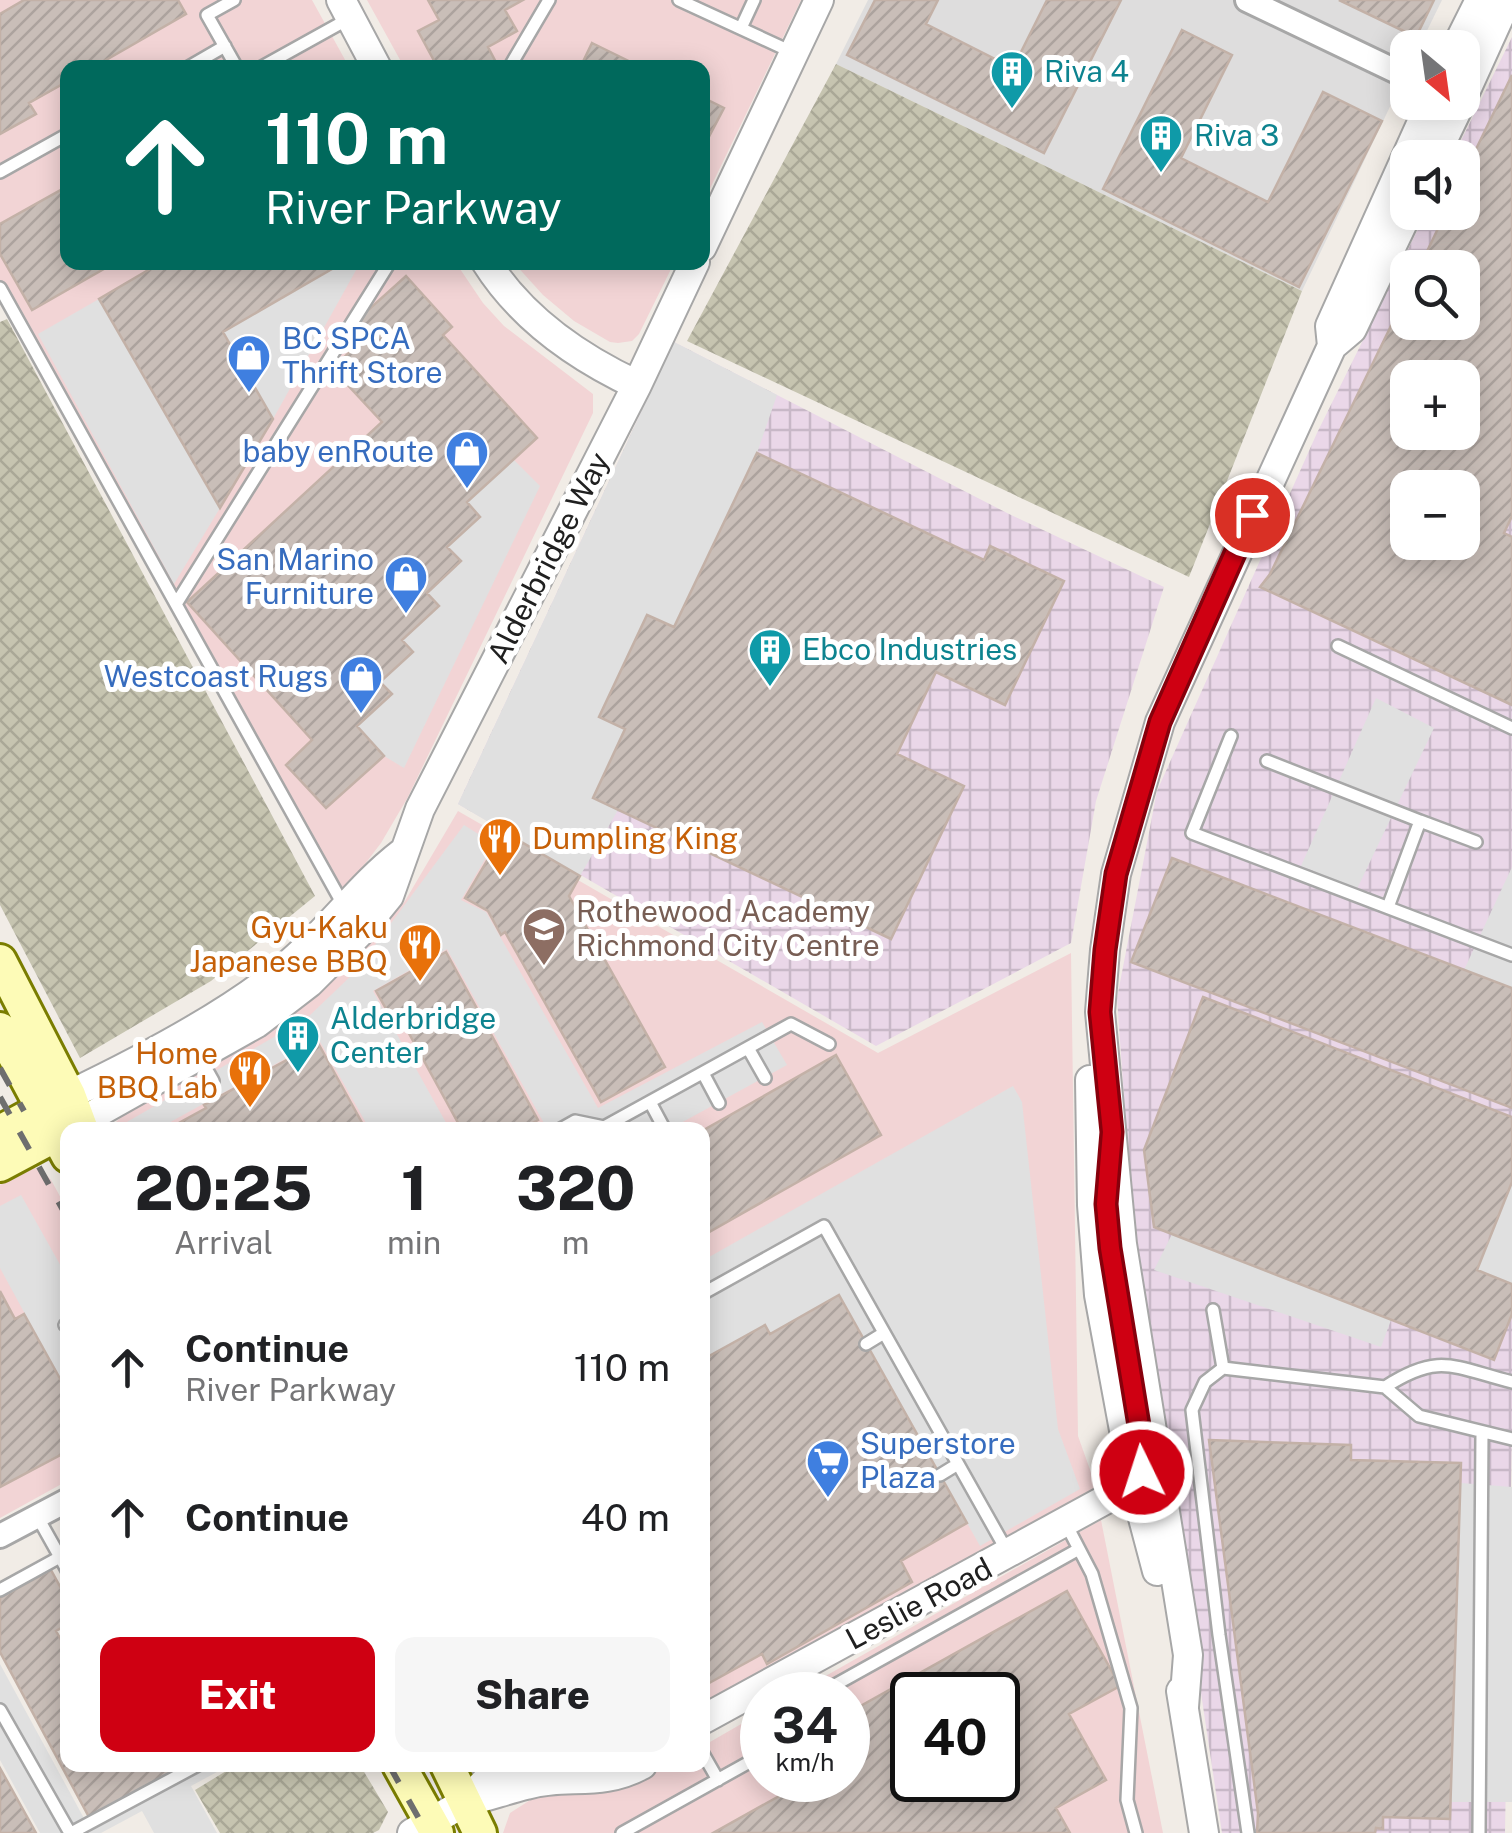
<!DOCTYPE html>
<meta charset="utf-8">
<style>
body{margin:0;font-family:"Public Sans",sans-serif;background:#f6f6f6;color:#202124;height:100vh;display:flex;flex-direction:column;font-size:38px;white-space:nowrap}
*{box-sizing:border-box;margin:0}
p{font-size:32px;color:#757577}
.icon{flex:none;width:55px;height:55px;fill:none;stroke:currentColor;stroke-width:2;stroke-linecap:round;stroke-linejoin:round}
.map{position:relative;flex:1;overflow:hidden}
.side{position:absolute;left:60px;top:1122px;width:650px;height:650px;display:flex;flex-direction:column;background:#fff;border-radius:20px;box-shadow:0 5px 25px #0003}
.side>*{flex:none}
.top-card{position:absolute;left:60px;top:60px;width:650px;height:210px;border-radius:20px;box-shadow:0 5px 25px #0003;background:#00695c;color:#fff;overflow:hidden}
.needle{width:65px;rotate:151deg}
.tools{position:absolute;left:1390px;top:30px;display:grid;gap:20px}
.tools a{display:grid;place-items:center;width:90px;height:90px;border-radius:20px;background:#fff;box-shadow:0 5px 25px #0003;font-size:50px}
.speed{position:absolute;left:740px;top:1672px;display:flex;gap:20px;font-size:50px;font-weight:700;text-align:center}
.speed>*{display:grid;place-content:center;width:130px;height:130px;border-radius:50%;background:#fff;box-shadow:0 5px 25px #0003;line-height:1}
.speed small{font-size:25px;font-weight:400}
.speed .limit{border:5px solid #111;border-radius:15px;background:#fff;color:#111}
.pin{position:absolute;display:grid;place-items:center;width:85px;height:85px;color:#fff;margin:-42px;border:5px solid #fff;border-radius:50%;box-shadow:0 2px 10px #0007}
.me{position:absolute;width:110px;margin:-55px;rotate:356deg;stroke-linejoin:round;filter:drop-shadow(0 0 8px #0008)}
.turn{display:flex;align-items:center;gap:35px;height:210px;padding:0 40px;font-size:45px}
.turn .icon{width:130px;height:130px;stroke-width:2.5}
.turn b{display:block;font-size:70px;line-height:85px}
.eta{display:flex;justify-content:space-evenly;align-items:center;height:170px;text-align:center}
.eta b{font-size:60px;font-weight:800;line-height:70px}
.button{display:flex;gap:20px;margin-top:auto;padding:20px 40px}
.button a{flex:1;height:115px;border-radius:20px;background:#cf0012;color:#fff;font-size:40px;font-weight:800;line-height:115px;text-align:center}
.button a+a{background:#f6f6f6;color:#202124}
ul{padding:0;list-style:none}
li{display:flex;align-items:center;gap:30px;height:150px;padding:0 40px}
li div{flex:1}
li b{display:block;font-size:38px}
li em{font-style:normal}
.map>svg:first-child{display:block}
.residential{fill:#dedddd}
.commercial{fill:#f2d4d5;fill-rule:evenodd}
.industrial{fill:url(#industrial-grid);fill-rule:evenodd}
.construction{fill:url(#construction-cross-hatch)}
.parking{fill:#e0e0e0}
.building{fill:url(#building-hatch);stroke:#c3b1a7;stroke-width:2.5;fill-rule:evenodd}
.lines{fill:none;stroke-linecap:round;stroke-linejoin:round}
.service-casing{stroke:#a7a7a7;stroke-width:16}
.minor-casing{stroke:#a7a7a7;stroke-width:28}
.tertiary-casing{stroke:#a7a7a7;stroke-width:32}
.secondary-casing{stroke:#7a7d00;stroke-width:38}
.service{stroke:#fff;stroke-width:11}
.minor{stroke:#fff;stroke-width:22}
.tertiary{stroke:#fff;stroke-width:28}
.secondary{stroke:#fdfbb7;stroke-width:32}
.rail{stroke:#6e6e6e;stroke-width:6;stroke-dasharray:20 20;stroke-linecap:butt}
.route-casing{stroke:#87000c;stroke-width:25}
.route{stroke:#cf0012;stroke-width:18}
.labels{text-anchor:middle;stroke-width:10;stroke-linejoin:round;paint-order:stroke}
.culture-label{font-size:30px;fill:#0d838f;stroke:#fff;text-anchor:start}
.shop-label{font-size:30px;fill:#366cbe;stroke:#fff;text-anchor:end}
.street-label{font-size:30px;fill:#202020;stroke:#fff}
.food-label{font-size:30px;fill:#c56008;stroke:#fff;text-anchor:end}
.education-label{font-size:30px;fill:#785e54;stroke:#fff;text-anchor:start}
</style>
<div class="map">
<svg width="1512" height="1833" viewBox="0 0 1512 1833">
<defs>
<pattern id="industrial-grid" width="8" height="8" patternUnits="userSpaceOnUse" patternTransform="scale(2.5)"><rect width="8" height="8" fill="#ead7e8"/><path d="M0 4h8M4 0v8" fill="none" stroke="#c8b8c7"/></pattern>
<pattern id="construction-cross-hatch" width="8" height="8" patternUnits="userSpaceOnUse" patternTransform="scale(2.5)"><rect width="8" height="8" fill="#c6c4b0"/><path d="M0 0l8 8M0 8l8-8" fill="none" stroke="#aaa897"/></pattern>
<pattern id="building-hatch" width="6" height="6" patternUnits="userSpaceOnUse" patternTransform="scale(2.5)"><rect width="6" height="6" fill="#c9beb8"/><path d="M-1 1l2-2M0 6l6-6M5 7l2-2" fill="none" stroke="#aca39e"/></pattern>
</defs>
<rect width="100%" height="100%" fill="#f1ece6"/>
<path class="residential" d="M 868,0 L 1442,0 L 1419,47 L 1408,48 L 1407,71 L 1302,291 L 836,64 Z"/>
<path class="commercial" d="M 0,0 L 312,0 L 349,67 L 68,68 L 68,262 L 456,263 L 483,303 L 504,326 L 593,394 L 593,413 L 408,797 L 381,843 L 339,898 L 0,288 Z
M 367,0 L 801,0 L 703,203 L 702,68 L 404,67 Z
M 514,263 L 674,263 L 639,334 L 632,341 L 618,343 L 610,342 L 574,321 L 543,295 Z
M 458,811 L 878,1053 L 1071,953 L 1078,1436 L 1104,1509 L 703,1703 L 702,1130 L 108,1130 L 124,1114 L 262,1036 L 344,971 L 405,901 Z
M 34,1168 L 42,1170 L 51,1180 L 67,1209 L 67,1481 L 0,1518 L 0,1185 Z
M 1101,1520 L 1163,1833 L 503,1833 L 510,1813 L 535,1797 L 616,1789 L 669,1765 L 702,1765 L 703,1746 L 762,1712 L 762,1780 L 848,1780 L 848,1695 L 792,1695 ZM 912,1695 L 998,1695 L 998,1780 L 912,1780 Z"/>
<path class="industrial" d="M 1512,37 L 1512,1428 L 1505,1833 L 1222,1833 L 1135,1253 L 1117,998 L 1157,791 L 1317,433 L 1426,213 L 1462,212 L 1462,158 L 1453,157 ZM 1408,268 L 1462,268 L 1462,322 L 1408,322 ZM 1408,378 L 1462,378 L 1462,432 L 1408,432 ZM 1408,488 L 1462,488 L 1462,542 L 1408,542 Z
M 674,342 L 1009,514 L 1164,587 L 1096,801 L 1071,943 L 876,1046 L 458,804 Z"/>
<path class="construction" d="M 836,64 L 1302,291 L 1189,577 L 687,341 Z
M 7,319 L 315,896 L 211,981 L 80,1058 L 0,905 L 0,322 Z
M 236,1765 L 360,1765 L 388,1812 L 379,1830 L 373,1833 L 220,1833 L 195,1790 Z"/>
<path class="parking" d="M 344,263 L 360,263 L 273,419 L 223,332 Z
M 99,299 L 220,508 L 174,584 L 38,334 Z
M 674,342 L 777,395 L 757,453 L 674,627 L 647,615 L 599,716 L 625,729 L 593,798 L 618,810 L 580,876 L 458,804 Z
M 513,459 L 540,486 L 404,768 L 384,756 L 357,726 L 391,695 L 380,682 L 413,652 L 402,640 L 438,607 L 427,593 L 460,561 L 447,547 L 480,517 L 467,502 Z
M 1376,698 L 1434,728 L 1357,889 L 1301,866 Z
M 464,825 L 494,844 L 461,900 L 486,912 L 598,1108 L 762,1022 L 787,1065 L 668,1130 L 538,1130 L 545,1125 L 447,949 L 373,991 L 450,1130 L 370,1130 L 319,1040 L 156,1130 L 113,1130 L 307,1018 L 354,973 Z
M 1512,867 L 1512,988 L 1464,970 Z
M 1013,1086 L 1022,1102 L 1058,1429 L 1080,1489 L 980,1546 L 839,1296 L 770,1334 L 764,1325 L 703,1360 L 702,1261 Z
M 1512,1182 L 1512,1284 L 1477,1270 Z
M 21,1195 L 67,1277 L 67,1391 L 0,1268 L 0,1206 Z
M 1172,1234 L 1391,1320 L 1381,1347 L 1154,1270 Z
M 1461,1483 L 1512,1487 L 1512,1802 L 1450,1802 Z
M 0,1664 L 86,1822 L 192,1765 L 230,1765 L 191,1786 L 217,1833 L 154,1833 L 142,1811 L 101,1833 L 40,1833 L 0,1760 Z"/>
<path class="building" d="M 24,0 L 178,0 L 186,14 L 92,68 L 68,68 L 68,81 L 29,103 L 36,114 L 0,134 L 0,14 Z
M 428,0 L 523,0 L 505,10 L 517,31 L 488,47 L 499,68 L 438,68 L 418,31 L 439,20 Z
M 875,0 L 938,0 L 926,24 L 1013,68 L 1047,0 L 1121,0 L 1044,153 L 847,55 Z
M 1339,0 L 1434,0 L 1416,37 Z
M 1182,30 L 1232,55 L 1181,158 L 1268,202 L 1323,92 L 1382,121 L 1299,287 L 1103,189 Z
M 592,43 L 643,68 L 580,68 Z
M 1512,75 L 1512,516 L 1504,533 L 1512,537 L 1512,705 L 1260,587 L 1270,574 L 1408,291 L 1408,322 L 1462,322 L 1462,268 L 1419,268 L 1446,212 L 1462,212 L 1462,178 ZM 1408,378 L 1462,378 L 1462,432 L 1408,432 ZM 1408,488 L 1462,488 L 1462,542 L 1408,542 Z
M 702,97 L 724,108 L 702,150 Z
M 68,186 L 68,262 L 116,262 L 32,310 L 0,254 L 0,224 Z
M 162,262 L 344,262 L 223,332 L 273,419 L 220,508 L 99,299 Z
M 406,276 L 452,327 L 443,335 L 537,438 L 467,502 L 480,517 L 447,547 L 461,561 L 427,593 L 439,606 L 402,640 L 413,652 L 380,682 L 392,694 L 357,726 L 384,756 L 326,808 L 286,765 L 312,740 L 187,602 L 382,422 L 332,368 L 369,335 L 356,321 Z
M 757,453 L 984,560 L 990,546 L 1064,581 L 1005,705 L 936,672 L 897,754 L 964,786 L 891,939 L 593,798 L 625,729 L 599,717 L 647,615 L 674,627 Z
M 504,832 L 580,876 L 569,896 L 665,1067 L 601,1102 L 505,932 L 501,935 L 488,911 L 465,898 Z
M 1172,858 L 1512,988 L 1512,1108 L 1131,962 Z
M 446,952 L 538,1120 L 520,1130 L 462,1130 L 401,1019 L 394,1023 L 376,991 Z
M 1203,997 L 1512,1117 L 1512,1182 L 1477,1270 L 1512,1284 L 1512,1314 L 1494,1360 L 1154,1227 L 1144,1150 Z
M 318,1043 L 366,1130 L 166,1130 L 206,1108 L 204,1105 Z
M 836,1055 L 881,1135 L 702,1236 L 702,1131 Z
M 0,1291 L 15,1319 L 24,1314 L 68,1393 L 68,1451 L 0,1487 Z
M 839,1295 L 967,1523 L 901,1561 L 912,1582 L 767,1664 L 762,1654 L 702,1687 L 702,1360 L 765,1325 L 770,1334 Z
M 1209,1440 L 1351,1445 L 1351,1460 L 1461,1463 L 1450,1819 L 1383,1817 L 1383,1829 L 1376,1828 L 1375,1833 L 1257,1833 L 1258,1813 Z
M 51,1570 L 68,1601 L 68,1624 L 56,1631 L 68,1652 L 68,1765 L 184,1765 L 89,1817 L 0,1652 L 0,1598 Z
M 1067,1591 L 1120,1686 L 1069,1714 L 1106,1780 L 1056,1808 L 1070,1833 L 713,1833 L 808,1780 L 848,1780 L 848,1713 ZM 912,1695 L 998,1695 L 998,1780 L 912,1780 Z
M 0,1768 L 36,1833 L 0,1833 Z"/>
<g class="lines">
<g class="service-casing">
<path id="service" d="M 234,0 L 207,15 L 237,68
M 679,0 L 794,53
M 741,28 L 754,0
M 187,68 L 225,46
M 260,68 L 350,18
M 509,68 L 549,0
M 0,172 L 68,134
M 0,288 L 345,908
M 176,604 L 390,262
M 1338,646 L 1512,728
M 1231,736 L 1192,833 L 1512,955
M 1267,761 L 1420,821 L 1388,907
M 1420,821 L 1476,842
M 748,1048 L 765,1078
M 199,1056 L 213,1081
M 703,1073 L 719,1103
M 650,1102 L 665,1130
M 559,1130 L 575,1121 L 604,1127 L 791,1024 L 829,1044
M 702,1294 L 824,1226 L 1007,1551
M 1213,1310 L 1223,1368
M 65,1325 L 68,1323
M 866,1344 L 884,1333
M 1385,1387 C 1439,1352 1453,1367 1512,1382
M 940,1475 L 958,1464
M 37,1516 L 60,1557 L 68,1553
M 1066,1524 L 1092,1574 L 1131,1708 L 1127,1800 L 1136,1833
M 0,1590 L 60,1557 L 68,1572
M 817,1695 L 1079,1549
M 0,1710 L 70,1833
M 702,1752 L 718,1780
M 71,1833 L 198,1765
M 622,1833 L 762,1755
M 1248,1833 L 1219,1635 L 1192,1410 L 1205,1382 L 1223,1368 L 1385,1387 L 1419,1416 L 1512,1439
M 1479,1833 L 1482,1433"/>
</g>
<g class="minor-casing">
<path id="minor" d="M 1247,0 L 1408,77
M 0,1536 L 68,1500"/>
</g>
<g class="tertiary-casing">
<path id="tertiary" d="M 341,0 L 377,68
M 1456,48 L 1480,0
M 1462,99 L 1507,0
M 1434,158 L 1461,102
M 702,247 L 819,0
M 486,262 C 522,319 577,357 637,385
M 1332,346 L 1330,326 L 1431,102
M 1090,1080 L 1092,1205 L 1099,1295 L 1134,1484 L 1157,1571
M 69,1095 C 140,1061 242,1008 298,956 C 335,922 363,883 402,853
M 79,1123 L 257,1023 L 309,983 L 359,933 L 389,896 L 420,809 L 637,385 L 695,262
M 1181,1691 L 1204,1833
M 1184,1707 L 1188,1655 L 1122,1244 L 1100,1012 L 1105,950 L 1116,874 L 1160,722 L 1332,346 L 1352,329 L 1408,212
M 702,1720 L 1134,1484 L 1144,1462 L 1141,1440
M 465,1802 C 486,1797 506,1790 526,1785 C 568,1773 599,1788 642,1765
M 412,1833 L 465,1802 L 487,1780 L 521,1765"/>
</g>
<g class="secondary-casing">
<path id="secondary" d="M 0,961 L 69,1095 L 82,1130
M 0,1029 L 68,1156
M 0,1132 L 61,1099
M 0,1165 L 75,1125
M 399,1765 L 437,1833
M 447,1765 L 480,1833"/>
</g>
<use href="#service" class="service"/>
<use href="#minor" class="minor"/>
<use href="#tertiary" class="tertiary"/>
<use href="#secondary" class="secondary"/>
<path class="rail" d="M 0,1068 L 24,1111
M 0,1097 L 68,1219
M 389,1765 L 427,1833"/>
</g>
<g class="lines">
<g class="route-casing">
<path id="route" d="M 1142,1472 L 1142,1444 L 1110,1248 L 1106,1204 L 1112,1132 L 1100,1012 L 1105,950 L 1116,874 L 1160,722 L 1252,515"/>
</g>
<use href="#route" class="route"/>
</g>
<defs>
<g id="building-pin" transform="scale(2.25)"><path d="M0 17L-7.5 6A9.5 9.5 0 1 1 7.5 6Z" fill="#0f9aa8" stroke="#fff"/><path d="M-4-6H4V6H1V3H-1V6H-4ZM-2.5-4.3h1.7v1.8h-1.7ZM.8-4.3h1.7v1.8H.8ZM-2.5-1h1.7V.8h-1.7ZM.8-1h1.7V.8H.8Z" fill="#fff"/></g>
<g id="shop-pin" transform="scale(2.25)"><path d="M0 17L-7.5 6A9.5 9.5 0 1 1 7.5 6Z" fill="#3f7fe0" stroke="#fff"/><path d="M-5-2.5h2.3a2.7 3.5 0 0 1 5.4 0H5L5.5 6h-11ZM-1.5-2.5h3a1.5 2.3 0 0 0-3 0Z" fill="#fff"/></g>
<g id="restaurant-pin" transform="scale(2.25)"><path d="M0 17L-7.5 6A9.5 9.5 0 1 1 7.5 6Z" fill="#e8710a" stroke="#fff"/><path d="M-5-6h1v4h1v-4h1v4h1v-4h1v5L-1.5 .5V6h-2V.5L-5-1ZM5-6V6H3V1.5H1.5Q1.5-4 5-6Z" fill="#fff"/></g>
<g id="school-pin" transform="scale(2.25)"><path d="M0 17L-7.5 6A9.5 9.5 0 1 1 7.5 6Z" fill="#8d6e63" stroke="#fff"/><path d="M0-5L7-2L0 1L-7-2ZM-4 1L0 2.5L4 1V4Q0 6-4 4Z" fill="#fff"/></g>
<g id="supermarket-pin" transform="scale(2.25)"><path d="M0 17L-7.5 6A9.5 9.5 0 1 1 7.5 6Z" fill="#3f7fe0" stroke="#fff"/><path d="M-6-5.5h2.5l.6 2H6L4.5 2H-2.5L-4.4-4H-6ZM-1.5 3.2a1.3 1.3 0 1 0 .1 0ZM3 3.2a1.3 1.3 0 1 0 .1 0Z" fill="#fff"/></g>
</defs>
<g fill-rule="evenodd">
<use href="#building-pin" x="1012" y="72"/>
<use href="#building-pin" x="1161" y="136"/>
<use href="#shop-pin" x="249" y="356"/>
<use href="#shop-pin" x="467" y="452"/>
<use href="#shop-pin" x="406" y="577"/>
<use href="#building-pin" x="770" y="650"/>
<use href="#shop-pin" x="361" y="677"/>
<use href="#restaurant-pin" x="500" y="839"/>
<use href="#school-pin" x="544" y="929"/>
<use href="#restaurant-pin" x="420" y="945"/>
<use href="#building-pin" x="298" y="1036"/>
<use href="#restaurant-pin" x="250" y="1071"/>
<use href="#supermarket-pin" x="828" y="1461"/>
</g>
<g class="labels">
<g class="culture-label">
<text x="1044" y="82">Riva 4</text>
<text x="1194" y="146">Riva 3</text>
<text x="802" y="660">Ebco Industries</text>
<text x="330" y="1029">Alderbridge<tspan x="330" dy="34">Center</tspan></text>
</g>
<g class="shop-label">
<text x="282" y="349" text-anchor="start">BC SPCA<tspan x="282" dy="34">Thrift Store</tspan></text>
<text x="434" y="462">baby enRoute</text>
<text x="374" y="570">San Marino<tspan x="374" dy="34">Furniture</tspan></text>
<text x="328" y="687">Westcoast Rugs</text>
<text x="860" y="1454" text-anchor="start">Superstore<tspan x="860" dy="34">Plaza</tspan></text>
</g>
<g class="street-label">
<text transform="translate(549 558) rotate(-63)" y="10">Alderbridge Way</text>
<text transform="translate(919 1604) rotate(-28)" y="10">Leslie Road</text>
</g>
<g class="food-label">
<text x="532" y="849" text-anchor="start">Dumpling King</text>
<text x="388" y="938">Gyu-Kaku<tspan x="388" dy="34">Japanese BBQ</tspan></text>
<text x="218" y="1064">Home<tspan x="218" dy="34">BBQ Lab</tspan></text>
</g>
<g class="education-label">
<text x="576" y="922">Rothewood Academy<tspan x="576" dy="34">Richmond City Centre</tspan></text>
</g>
</g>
</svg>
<div class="tools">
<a><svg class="needle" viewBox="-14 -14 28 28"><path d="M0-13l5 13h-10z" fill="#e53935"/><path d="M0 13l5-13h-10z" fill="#757577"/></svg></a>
<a><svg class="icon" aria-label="sound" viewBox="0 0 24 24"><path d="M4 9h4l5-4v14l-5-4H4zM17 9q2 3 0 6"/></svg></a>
<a><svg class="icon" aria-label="search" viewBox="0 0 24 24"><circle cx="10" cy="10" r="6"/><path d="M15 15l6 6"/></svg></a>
<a>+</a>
<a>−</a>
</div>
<div class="speed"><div>34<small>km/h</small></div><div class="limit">40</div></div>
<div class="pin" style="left:1252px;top:515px;background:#d93025"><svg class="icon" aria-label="arrive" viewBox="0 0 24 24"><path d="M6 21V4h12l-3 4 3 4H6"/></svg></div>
<svg class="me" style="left:1142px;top:1472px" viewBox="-20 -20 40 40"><circle r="17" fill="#cf0012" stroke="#fff" stroke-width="3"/><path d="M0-11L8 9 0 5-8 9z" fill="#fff"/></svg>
<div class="top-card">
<div class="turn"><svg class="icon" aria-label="ahead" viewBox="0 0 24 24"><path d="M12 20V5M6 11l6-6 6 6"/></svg><div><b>110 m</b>River Parkway</div></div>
</div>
<section class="side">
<div class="eta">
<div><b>20:25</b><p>Arrival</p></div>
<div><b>1</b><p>min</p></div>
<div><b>320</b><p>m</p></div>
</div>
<ul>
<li><svg class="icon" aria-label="ahead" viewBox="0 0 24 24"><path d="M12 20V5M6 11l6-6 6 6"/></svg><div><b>Continue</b><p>River Parkway</p></div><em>110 m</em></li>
<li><svg class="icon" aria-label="ahead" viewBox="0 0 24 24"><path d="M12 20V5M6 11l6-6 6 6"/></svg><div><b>Continue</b></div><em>40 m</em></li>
</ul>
<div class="button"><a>Exit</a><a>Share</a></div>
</section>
</div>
